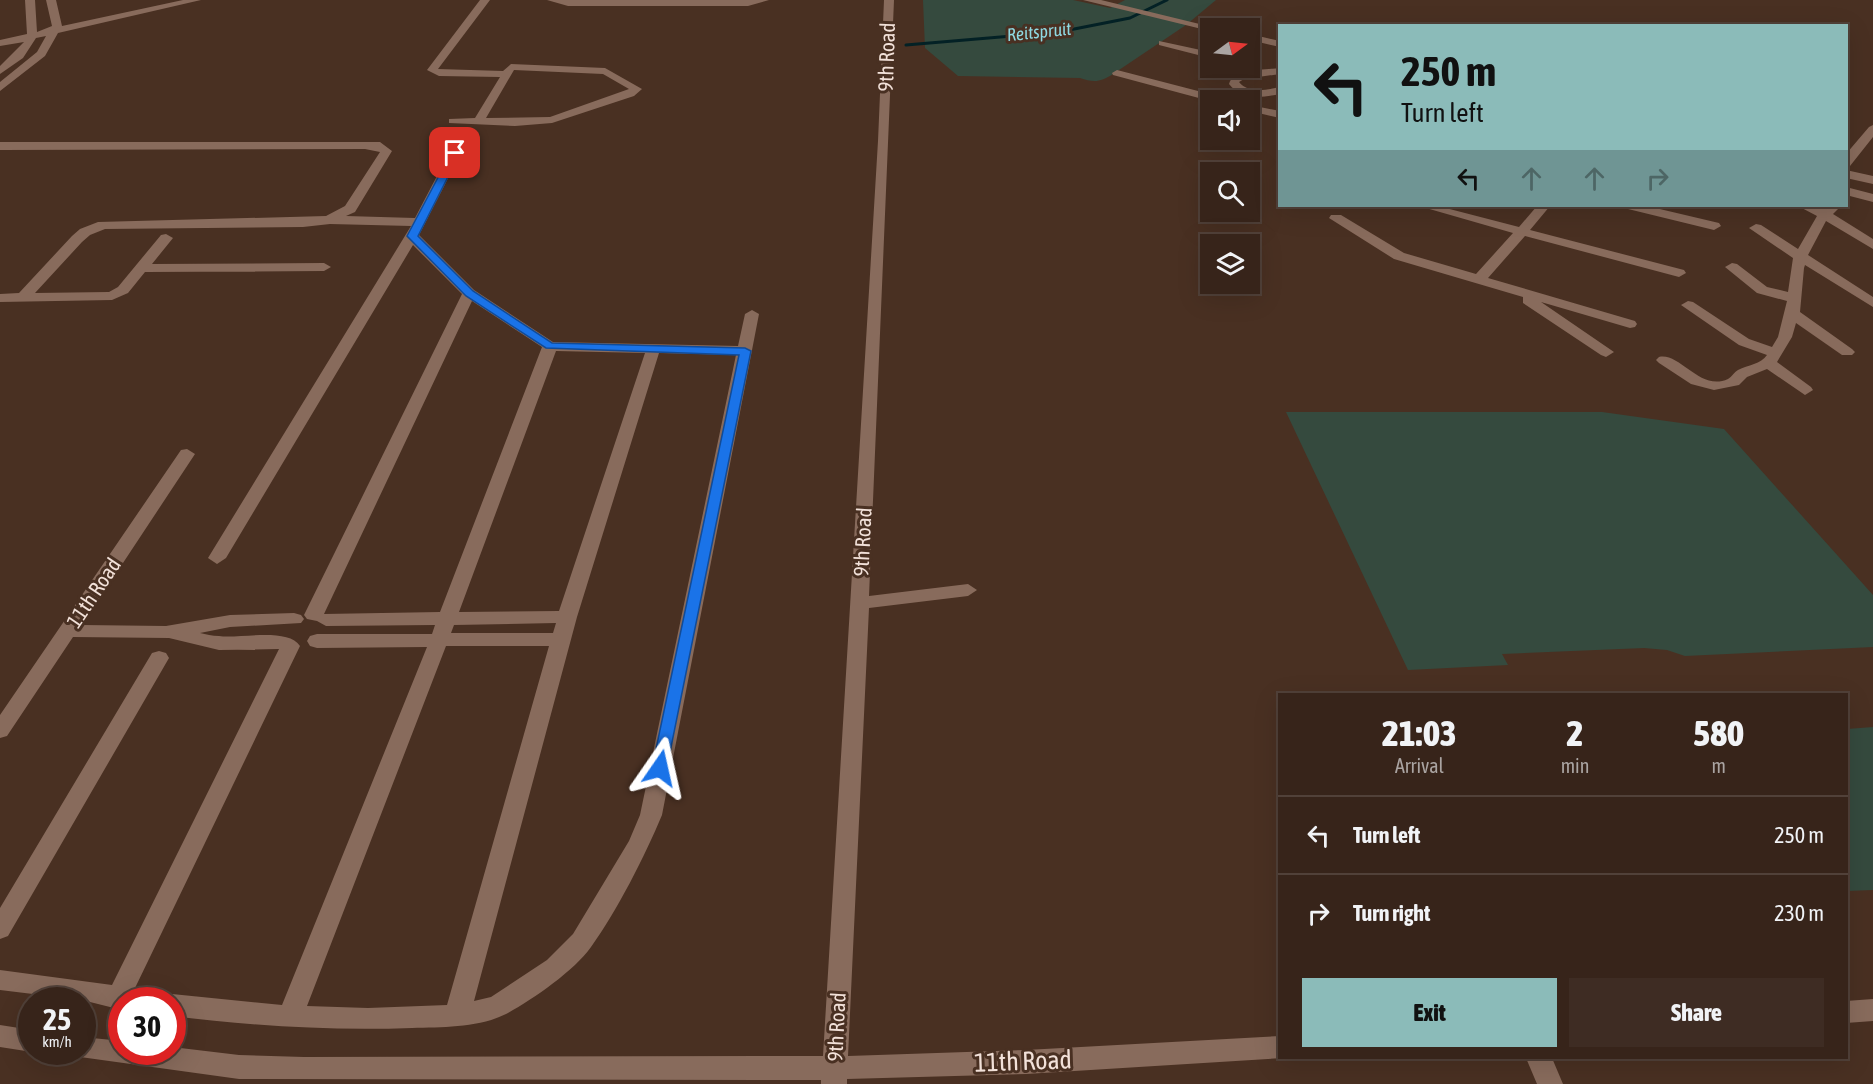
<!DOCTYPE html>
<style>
body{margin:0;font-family:"Asap Condensed",sans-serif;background:#3e2c23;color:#f1f3f6;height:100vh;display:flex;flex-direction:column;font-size:22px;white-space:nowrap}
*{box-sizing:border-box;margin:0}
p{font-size:20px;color:#aaa4a2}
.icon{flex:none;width:33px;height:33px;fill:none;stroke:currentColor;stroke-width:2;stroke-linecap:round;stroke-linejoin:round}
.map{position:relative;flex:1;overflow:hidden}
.side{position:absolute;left:1278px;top:693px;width:570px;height:366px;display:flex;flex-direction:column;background:#37241a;border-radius:0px;box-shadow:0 6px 24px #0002,0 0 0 2px #514139}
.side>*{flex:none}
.hud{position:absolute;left:1278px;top:24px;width:570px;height:183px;border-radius:0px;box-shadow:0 6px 24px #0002,0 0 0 2px #514139;background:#8bbbb9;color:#111;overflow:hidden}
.needle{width:39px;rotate:75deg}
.tools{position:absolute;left:1200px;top:18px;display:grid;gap:12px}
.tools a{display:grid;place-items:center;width:60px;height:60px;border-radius:0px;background:#37241a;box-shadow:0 6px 24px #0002,0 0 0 2px #514139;font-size:30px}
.speed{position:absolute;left:18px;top:987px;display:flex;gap:12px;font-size:30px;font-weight:700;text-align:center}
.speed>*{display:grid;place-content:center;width:78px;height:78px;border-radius:50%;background:#37241a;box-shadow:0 6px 24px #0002,0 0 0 2px #514139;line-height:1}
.speed small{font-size:15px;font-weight:400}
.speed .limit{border:9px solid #d22;background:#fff;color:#111}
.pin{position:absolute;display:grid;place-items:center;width:51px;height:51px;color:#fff;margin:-26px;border-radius:12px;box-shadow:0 3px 9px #0006}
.me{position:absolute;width:66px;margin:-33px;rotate:11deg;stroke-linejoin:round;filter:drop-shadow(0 0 4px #0008)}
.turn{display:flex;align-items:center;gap:21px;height:126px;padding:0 24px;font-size:27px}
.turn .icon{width:78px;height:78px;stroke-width:2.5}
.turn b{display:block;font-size:42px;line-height:51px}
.lanes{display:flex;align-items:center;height:57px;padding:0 24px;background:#0003;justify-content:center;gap:30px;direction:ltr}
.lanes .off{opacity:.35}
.eta{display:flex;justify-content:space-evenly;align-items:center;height:102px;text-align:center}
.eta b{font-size:36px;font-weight:800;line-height:42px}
.primary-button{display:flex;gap:12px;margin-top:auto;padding:12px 24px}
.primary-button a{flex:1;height:69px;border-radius:0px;background:#8bbbb9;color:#111;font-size:24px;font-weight:800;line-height:69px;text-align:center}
.primary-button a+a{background:#3e2c23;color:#f1f3f6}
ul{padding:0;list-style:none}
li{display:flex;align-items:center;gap:18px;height:78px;padding:0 24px;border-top:2px solid #514139}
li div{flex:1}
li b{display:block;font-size:22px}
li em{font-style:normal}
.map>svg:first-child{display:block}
.green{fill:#354a3e}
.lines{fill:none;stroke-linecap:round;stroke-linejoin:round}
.stream{stroke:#032125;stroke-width:3}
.street{fill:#886b5c;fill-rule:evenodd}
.secondary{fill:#886b5c;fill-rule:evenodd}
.route{fill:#1a73e8;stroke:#114b97;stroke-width:1.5}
.labels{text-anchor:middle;stroke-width:6;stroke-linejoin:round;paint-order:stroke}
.far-water-label{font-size:18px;font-style:italic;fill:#8fd9e2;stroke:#493022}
.street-label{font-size:21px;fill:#f2e1d9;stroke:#493022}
.near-street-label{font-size:26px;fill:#f2e1d9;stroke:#493022}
</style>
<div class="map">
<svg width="1873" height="1084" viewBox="0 0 1873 1084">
<rect width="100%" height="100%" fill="#493022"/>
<path class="green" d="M 923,0 L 1073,0 L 1110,8 L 1125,0 L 1216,0 L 1186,25 L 1113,74 C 1101,82 1094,83 1080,78 L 958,76 L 925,48 Z
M 1286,412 L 1602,412 L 1724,429 L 1873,595 L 1873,647 L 1685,656 L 1667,650 L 1644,648 L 1502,654 L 1508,665 L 1408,670 Z
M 1873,727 L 1873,890 L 1847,891 L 1847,729 Z"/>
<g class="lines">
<path class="stream" d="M 906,45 L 1059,32 L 1130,18 L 1167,0"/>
<path class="street" d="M 480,0 L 490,0 L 438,69 L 503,71 L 511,64 L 605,68 L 642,89 L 634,96 L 552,123 L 515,126 L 449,123 L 449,119 L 475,118 L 500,77 L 439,76 L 427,70 ZM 514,70 L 603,74 L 629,89 L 550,117 L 486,118 Z
M 547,0 L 769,0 L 748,6 L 568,6 Z
M 884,0 L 894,0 L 869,596 L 968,584 L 977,590 L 968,596 L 869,608 L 848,1056 L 1026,1050 L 1280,1036 L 1280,1058 L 1282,1058 L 1026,1074 L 847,1079 L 847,1084 L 821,1084 L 821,1080 L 239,1079 L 73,1056 L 71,1052 L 82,1052 L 82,1037 L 122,1041 L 122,1052 L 172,1052 L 172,1047 L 239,1055 L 304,1057 L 823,1056 L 878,141 Z
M 1159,41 L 1210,52 L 1210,58 L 1159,45 Z
M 1280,68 L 1280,74 L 1244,79 L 1239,82 C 1249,94 1266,90 1280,87 L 1280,94 C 1261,98 1241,100 1229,84 C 1233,68 1265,70 1280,68 Z
M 1117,70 L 1225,98 L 1227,100 L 1210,101 L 1113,75 L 1112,73 Z
M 1250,105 L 1280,111 L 1280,118 L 1250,111 Z
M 1873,125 L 1873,137 L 1850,166 L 1846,167 L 1846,154 L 1869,127 Z
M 0,142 L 380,142 L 392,151 L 355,212 L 346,216 L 415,218 L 449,153 L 455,149 L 461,153 L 419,235 L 474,290 L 553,342 L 738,346 L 745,314 L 752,310 L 759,314 L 662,815 C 645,856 617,911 591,947 C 574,971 532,1000 506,1014 C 478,1028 443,1027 412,1028 C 331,1031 253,1026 172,1016 L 172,1000 L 162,1000 L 172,994 L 282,1005 L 427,647 L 317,648 L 310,646 L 307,641 L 310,636 L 317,634 L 432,634 L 435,625 L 326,626 L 317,621 L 307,619 L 304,615 L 462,294 L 413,245 L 226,558 L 217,564 L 208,558 L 411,226 L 330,224 L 303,227 L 105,229 L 90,235 L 82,242 L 35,293 L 109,292 L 118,287 L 161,235 L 166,234 L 173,238 L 152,264 L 324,263 L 331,267 L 324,271 L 145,272 L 128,293 L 112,300 L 0,302 L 0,294 L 19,293 L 72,236 L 80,229 L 98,222 L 326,216 L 345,206 L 380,152 L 365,149 L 0,150 ZM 472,301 L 542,347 L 440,612 L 324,614 ZM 556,351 L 645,353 L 559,611 L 459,612 ZM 659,353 L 736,355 L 640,815 L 629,841 L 573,934 L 547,960 L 491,997 L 474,1001 L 577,617 ZM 556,623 L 553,633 L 451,633 L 454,625 ZM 446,646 L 549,646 L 447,1005 L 368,1008 L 307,1006 Z
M 1846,187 L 1873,194 L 1873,202 L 1846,195 Z
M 1419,206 L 1438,206 L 1519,227 L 1537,206 L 1550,206 L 1530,230 L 1684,270 L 1686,273 L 1679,277 L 1525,236 L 1488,278 L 1635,321 L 1637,324 L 1635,327 L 1630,328 L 1541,302 L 1614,352 L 1606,357 L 1601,355 L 1523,303 L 1523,297 L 1394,259 L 1329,218 L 1331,215 L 1341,215 L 1404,253 L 1476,274 L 1513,233 Z
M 1627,206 L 1647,206 L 1719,223 L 1721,226 L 1714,230 L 1628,209 Z
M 1798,206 L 1814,206 L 1823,209 L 1827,206 L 1841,206 L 1833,214 L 1873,239 L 1873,249 L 1826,221 L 1808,255 L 1873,297 L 1873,307 L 1805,265 L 1804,268 L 1800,312 L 1852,349 L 1855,352 L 1852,355 L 1842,355 L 1796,323 L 1792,337 L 1777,362 L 1811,387 L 1813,390 L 1805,395 L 1767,369 L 1747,377 L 1739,385 L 1714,390 L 1691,384 L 1659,363 L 1656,360 L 1659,357 C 1680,352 1700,392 1728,379 C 1732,377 1734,372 1738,370 C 1748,365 1761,364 1767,355 L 1739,345 L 1681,305 L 1688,301 L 1693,302 L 1749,339 L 1772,347 L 1778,337 L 1787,301 L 1757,293 L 1725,267 L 1732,263 L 1737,264 L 1767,287 L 1788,292 L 1793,258 L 1749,228 L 1756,224 L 1761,225 L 1798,249 L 1817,216 Z
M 187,449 L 195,454 L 82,625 L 166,626 L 230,615 L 294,613 L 301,615 L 304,619 L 301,623 L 230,627 L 200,633 C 206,634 212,636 219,636 C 239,639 288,627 300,646 L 135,988 L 150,992 L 153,1000 L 122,1000 L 122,1008 L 118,1009 L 82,1000 L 0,990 L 0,970 L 112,985 L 279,649 L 219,650 L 169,638 L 73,637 L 7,736 L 0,738 L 0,715 L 181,450 Z
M 159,651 L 166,653 L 169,658 L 8,936 L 0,939 L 0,908 L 152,653 Z
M 1873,999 L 1873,1021 L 1846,1023 L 1846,1001 Z
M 0,1025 L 32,1030 L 32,1052 L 34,1052 L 32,1052 L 0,1047 Z
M 1526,1058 L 1552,1058 L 1563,1084 L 1537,1084 Z"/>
<path class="secondary" d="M 25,0 L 35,0 L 37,32 L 52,26 L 46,0 L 56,0 L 62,26 L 183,0 L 201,0 L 58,33 L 45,56 L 0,91 L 0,82 L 37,52 L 46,36 L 36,38 L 23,58 L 0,74 L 0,66 L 24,42 L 0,46 L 0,40 L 27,34 Z
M 1083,0 L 1101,0 L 1216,28 L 1210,28 L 1210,31 Z
M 1250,34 L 1280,41 L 1280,47 L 1250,40 Z
M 1846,170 L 1873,176 L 1873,184 L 1846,178 Z"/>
</g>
<path class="route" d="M 455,150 L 460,153 L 418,236 L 473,291 L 552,343 L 745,348 L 751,351 L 666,772 L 655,772 L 652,768 L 739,355 L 546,348 L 466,296 L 407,236 L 451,153 Z"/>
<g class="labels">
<g class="far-water-label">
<text transform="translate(1039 32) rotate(-6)" y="6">Reitspruit</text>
</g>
<g class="street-label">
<text transform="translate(887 57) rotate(-88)" y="7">9th Road</text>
<text transform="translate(863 542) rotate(-87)" y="7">9th Road</text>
<text transform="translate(94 593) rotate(-56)" y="7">11th Road</text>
<text transform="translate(837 1027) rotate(-87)" y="7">9th Road</text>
</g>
<g class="near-street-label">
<text transform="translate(1023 1061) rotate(-2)" y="9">11th Road</text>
</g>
</g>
</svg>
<div class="tools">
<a><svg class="needle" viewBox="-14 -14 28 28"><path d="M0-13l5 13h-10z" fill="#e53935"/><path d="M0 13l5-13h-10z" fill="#aaa4a2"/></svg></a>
<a><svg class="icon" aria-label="sound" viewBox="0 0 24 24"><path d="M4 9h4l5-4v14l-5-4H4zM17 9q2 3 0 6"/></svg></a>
<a><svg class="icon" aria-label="search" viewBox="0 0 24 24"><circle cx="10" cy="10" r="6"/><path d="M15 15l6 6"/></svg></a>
<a><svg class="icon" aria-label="layers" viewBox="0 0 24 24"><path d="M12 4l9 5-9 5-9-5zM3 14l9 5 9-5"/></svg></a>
</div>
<div class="speed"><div>25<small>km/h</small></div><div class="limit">30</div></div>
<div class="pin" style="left:455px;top:153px;background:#d93025"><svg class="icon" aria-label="arrive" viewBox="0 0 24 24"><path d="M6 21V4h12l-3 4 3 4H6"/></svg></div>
<svg class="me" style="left:660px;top:768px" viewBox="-20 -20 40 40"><path d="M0-17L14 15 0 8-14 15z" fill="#1a73e8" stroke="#fff" stroke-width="4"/></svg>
<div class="hud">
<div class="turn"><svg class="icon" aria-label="left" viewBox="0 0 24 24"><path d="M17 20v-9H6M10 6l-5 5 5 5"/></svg><div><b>250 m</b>Turn left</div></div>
<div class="lanes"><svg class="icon" aria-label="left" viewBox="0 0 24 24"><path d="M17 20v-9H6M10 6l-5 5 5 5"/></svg><svg class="icon off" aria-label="ahead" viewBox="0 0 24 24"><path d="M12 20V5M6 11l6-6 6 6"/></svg><svg class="icon off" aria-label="ahead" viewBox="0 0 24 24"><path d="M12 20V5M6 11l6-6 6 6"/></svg><svg class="icon off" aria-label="right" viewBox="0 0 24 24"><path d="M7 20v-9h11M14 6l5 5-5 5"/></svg></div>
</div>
<section class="side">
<div class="eta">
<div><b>21:03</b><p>Arrival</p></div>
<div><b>2</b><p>min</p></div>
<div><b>580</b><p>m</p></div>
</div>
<ul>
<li><svg class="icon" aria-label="left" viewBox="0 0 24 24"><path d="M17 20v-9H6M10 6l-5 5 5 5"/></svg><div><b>Turn left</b></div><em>250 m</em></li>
<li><svg class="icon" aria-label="right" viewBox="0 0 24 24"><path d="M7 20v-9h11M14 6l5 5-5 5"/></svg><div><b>Turn right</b></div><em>230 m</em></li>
</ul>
<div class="primary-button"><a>Exit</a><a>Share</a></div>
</section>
</div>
